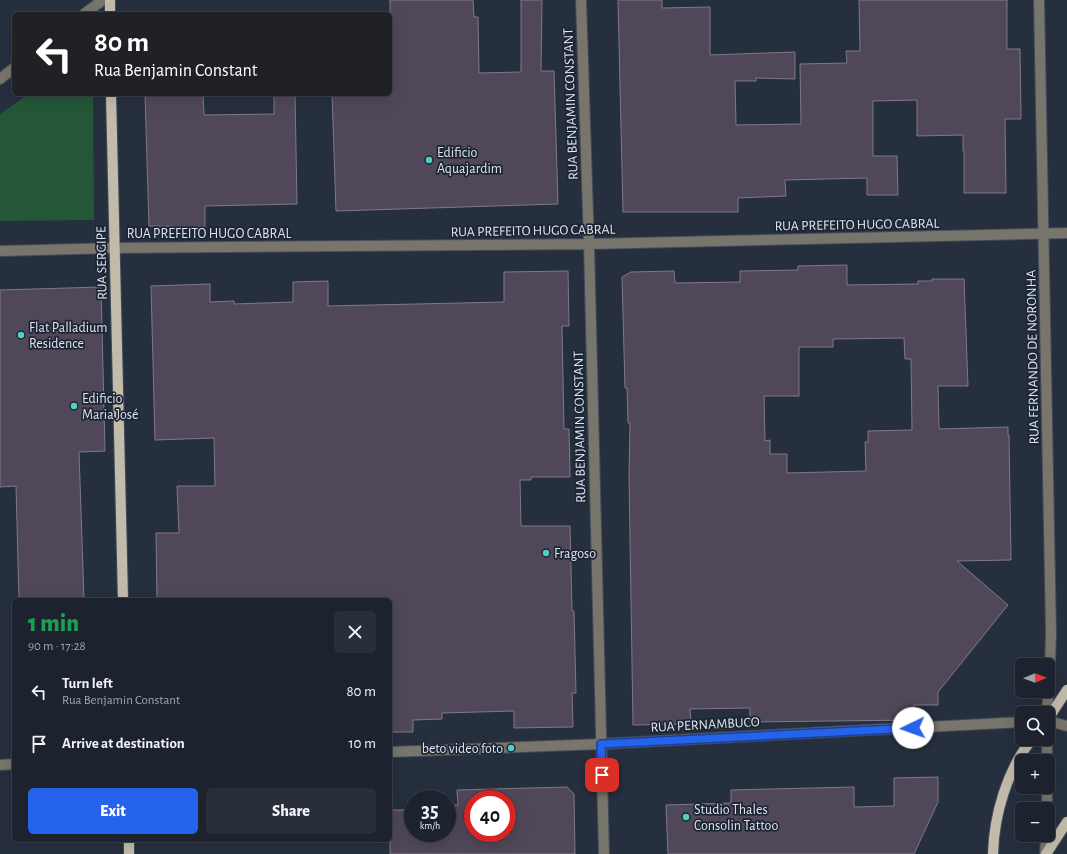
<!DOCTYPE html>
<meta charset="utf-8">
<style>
body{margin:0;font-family:"Alegreya Sans",sans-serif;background:#292f3a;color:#f1f3f6;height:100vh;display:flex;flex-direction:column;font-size:15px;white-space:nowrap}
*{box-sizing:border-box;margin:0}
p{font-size:13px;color:#a0a4aa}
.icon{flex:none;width:22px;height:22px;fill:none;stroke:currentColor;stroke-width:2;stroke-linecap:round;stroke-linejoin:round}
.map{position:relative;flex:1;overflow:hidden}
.panel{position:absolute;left:12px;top:598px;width:380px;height:244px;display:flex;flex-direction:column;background:#1c232e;border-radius:6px;box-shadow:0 4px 16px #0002,0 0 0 1px #3a404a}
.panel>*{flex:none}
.guide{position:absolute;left:12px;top:12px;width:380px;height:84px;border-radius:6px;box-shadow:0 4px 16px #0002,0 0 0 1px #3a404a;background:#202124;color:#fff;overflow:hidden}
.needle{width:26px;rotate:89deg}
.controls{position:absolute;left:1015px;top:658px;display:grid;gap:8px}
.controls a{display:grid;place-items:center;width:40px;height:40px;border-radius:6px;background:#1c232e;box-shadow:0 4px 16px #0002,0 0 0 1px #3a404a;font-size:20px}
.speed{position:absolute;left:404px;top:790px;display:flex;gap:8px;font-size:20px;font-weight:700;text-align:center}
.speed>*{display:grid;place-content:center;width:52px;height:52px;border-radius:50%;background:#1c232e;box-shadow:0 4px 16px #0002,0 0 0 1px #3a404a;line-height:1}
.speed small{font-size:10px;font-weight:400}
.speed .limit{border:6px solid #d22;background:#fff;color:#111}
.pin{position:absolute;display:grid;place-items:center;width:34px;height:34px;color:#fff;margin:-17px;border-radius:8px;box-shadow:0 2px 6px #0006}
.me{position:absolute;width:44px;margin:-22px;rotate:267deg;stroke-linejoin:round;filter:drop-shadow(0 0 3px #0008)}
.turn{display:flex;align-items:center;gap:14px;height:84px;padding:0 16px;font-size:18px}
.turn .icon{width:52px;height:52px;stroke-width:2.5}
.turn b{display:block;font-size:28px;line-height:34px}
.round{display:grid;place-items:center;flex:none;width:42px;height:42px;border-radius:6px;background:#292f3a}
.summary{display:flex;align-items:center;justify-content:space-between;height:68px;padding:0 16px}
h1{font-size:24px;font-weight:800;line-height:30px;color:#1e9e55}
.button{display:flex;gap:8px;margin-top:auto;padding:8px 16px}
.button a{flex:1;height:46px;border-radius:6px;background:#2563eb;color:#fff;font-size:16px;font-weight:800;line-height:46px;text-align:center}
.button a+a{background:#292f3a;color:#f1f3f6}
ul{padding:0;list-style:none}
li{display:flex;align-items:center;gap:12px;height:52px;padding:0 16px}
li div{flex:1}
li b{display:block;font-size:15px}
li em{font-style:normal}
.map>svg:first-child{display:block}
.green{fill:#245738}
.building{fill:#504758;stroke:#81788b;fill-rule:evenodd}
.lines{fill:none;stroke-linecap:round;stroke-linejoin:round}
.minor-casing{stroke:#434c5a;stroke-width:12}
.major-casing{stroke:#434c5a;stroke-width:12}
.minor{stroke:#78756c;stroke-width:10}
.major{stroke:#c3bbaa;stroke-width:10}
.route-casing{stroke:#184099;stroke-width:10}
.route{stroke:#2563eb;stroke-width:7}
.poi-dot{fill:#54cdc8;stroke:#1c2533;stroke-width:1.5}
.labels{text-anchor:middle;stroke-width:3.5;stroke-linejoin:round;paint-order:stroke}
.street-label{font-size:14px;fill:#dee4ee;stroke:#1c2533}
.poi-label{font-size:14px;fill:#dee4ee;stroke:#1c2533;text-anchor:start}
</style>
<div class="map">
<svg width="1067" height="854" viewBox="0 0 1067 854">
<rect width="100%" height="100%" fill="#262f3e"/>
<path class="green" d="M 29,94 L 93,94 L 94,220 L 0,221 L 0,114 Z"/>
<path class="building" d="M 390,0 L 473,0 L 474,17 L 478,17 L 479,73 L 521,72 L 521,0 L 542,0 L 541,71 L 554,71 L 558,204 L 336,211 L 332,94 L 390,94 Z
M 618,0 L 662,0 L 662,8 L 710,7 L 710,55 L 795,52 L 795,79 L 756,78 L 756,81 L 735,81 L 736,125 L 801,124 L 800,64 L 847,63 L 846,51 L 860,51 L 859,0 L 1007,0 L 1007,49 L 1020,49 L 1021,119 L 1005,119 L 1006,193 L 964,193 L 964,151 L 963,151 L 963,135 L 917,136 L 917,100 L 873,101 L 873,156 L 897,156 L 898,195 L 867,195 L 867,178 L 785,180 L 786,196 L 738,198 L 738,212 L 623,212 Z
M 145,94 L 203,94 L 204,115 L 274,114 L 274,94 L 295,94 L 297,204 L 205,206 L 205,227 L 149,226 Z
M 847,265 L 847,285 L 918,284 L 918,281 L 932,281 L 932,279 L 964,279 L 968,386 L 938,386 L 939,429 L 1008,427 L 1008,435 L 1009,435 L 1011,560 L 957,561 L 1008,605 L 938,692 L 938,705 L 914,705 L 914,720 L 750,722 L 750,708 L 690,709 L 691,724 L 633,725 L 629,475 L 630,423 L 628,423 L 627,388 L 625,388 L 622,277 L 631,272 L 674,271 L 675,283 L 740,282 L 740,271 L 798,270 L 798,266 ZM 904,338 L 905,359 L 911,359 L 912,430 L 868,431 L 868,442 L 865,442 L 866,471 L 787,473 L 787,454 L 770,454 L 770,440 L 765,441 L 764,396 L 799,396 L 799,347 L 833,347 L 833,339 Z
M 568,271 L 569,326 L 562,326 L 564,429 L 569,429 L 570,477 L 531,477 L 531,480 L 520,480 L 521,526 L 570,526 L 572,611 L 574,611 L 576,693 L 572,693 L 573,727 L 514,728 L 514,711 L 442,713 L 442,719 L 413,720 L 413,732 L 390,732 L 390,600 L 157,600 L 156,533 L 179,533 L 177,486 L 215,486 L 214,438 L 155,440 L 151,286 L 210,284 L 210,302 L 234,301 L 234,304 L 293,302 L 293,282 L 328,281 L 328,306 L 504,302 L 504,272 Z
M 101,287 L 105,451 L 79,452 L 84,600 L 19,600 L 16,486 L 0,487 L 0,290 Z
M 938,777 L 938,802 L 914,854 L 668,854 L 666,805 L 731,803 L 731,790 L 854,787 L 854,807 L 894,806 L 894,778 Z
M 567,787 L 574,794 L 575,854 L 390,854 L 390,810 L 407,810 L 407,806 L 413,806 L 413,833 L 447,833 L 447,805 L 458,805 L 457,790 ZM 473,799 L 507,799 L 507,833 L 473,833 Z"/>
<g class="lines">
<g class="minor-casing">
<path id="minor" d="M 581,0 L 589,244 L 604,854
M 1039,0 L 1051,633 L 1050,665 L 1047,713
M 84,14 L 103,0
M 0,79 L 14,68
M 0,251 L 114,248 L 589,244 L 1067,233
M 1048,721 L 1067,726
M 1047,739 L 1047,761
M 390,752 L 601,744 L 1022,722
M 0,765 L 14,764
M 1047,809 L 1047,787
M 1045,854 L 1046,835"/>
</g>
<g class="major-casing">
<path id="major" d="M 110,0 L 110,14
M 111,94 L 123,600
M 1048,719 L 1067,690
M 129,840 L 129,854
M 993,854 C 994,815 1007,770 1032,739
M 1046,854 L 1067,822"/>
</g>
<use href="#minor" class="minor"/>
<use href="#major" class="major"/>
</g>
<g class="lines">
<g class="route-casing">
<path id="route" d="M 602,775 L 601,744 L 913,728"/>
</g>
<use href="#route" class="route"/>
</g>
<g class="poi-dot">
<circle cx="429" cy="160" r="4"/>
<circle cx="21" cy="335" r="4"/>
<circle cx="74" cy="406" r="4"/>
<circle cx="546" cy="553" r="4"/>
<circle cx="511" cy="748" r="4"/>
<circle cx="686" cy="817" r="4"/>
</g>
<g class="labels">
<g class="street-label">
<text transform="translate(570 104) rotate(-92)" y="5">RUA BENJAMIN CONSTANT</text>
<text transform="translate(857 224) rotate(-1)" y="5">RUA PREFEITO HUGO CABRAL</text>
<text transform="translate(533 230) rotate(-1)" y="5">RUA PREFEITO HUGO CABRAL</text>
<text x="209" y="238">RUA PREFEITO HUGO CABRAL</text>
<text transform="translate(101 263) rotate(-91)" y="5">RUA SERGIPE</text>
<text transform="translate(1032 357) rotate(-91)" y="5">RUA FERNANDO DE NORONHA</text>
<text transform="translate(579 427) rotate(-91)" y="5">RUA BENJAMIN CONSTANT</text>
<text transform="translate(705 724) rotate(-3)" y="5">RUA PERNAMBUCO</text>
</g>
<g class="poi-label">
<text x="437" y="157">Edificio<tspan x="437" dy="16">Aquajardim</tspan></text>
<text x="29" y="332">Flat Palladium<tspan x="29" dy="16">Residence</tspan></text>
<text x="82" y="403">Edificio<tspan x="82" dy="16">Maria José</tspan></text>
<text x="554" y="558">Fragoso</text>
<text x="503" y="753" text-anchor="end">beto video foto</text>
<text x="694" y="814">Studio Thales<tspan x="694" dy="16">Consolin Tattoo</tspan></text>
</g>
</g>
</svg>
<div class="controls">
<a><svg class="needle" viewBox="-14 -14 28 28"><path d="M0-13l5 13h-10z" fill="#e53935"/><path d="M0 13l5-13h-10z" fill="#a0a4aa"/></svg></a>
<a><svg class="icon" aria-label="search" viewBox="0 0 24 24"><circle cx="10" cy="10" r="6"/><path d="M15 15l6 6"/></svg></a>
<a>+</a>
<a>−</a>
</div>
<div class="speed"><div>35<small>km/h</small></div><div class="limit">40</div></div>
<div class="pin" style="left:602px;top:775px;background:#d93025"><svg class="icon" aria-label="arrive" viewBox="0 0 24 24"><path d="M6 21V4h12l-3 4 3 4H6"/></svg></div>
<svg class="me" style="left:913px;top:728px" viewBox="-20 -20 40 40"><circle r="19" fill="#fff"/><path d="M0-13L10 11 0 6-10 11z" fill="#2563eb"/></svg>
<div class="guide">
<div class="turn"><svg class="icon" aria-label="left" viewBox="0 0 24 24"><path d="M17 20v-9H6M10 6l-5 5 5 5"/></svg><div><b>80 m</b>Rua Benjamin Constant</div></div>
</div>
<section class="panel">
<div class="summary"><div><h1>1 min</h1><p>90 m · 17:28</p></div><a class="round"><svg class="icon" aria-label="close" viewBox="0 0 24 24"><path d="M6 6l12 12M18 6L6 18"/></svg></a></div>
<ul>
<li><svg class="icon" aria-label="left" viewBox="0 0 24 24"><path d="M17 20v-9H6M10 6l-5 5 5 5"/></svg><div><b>Turn left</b><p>Rua Benjamin Constant</p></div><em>80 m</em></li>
<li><svg class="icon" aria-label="arrive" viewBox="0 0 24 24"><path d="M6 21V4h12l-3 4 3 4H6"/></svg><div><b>Arrive at destination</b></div><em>10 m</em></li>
</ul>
<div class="button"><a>Exit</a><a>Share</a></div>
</section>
</div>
